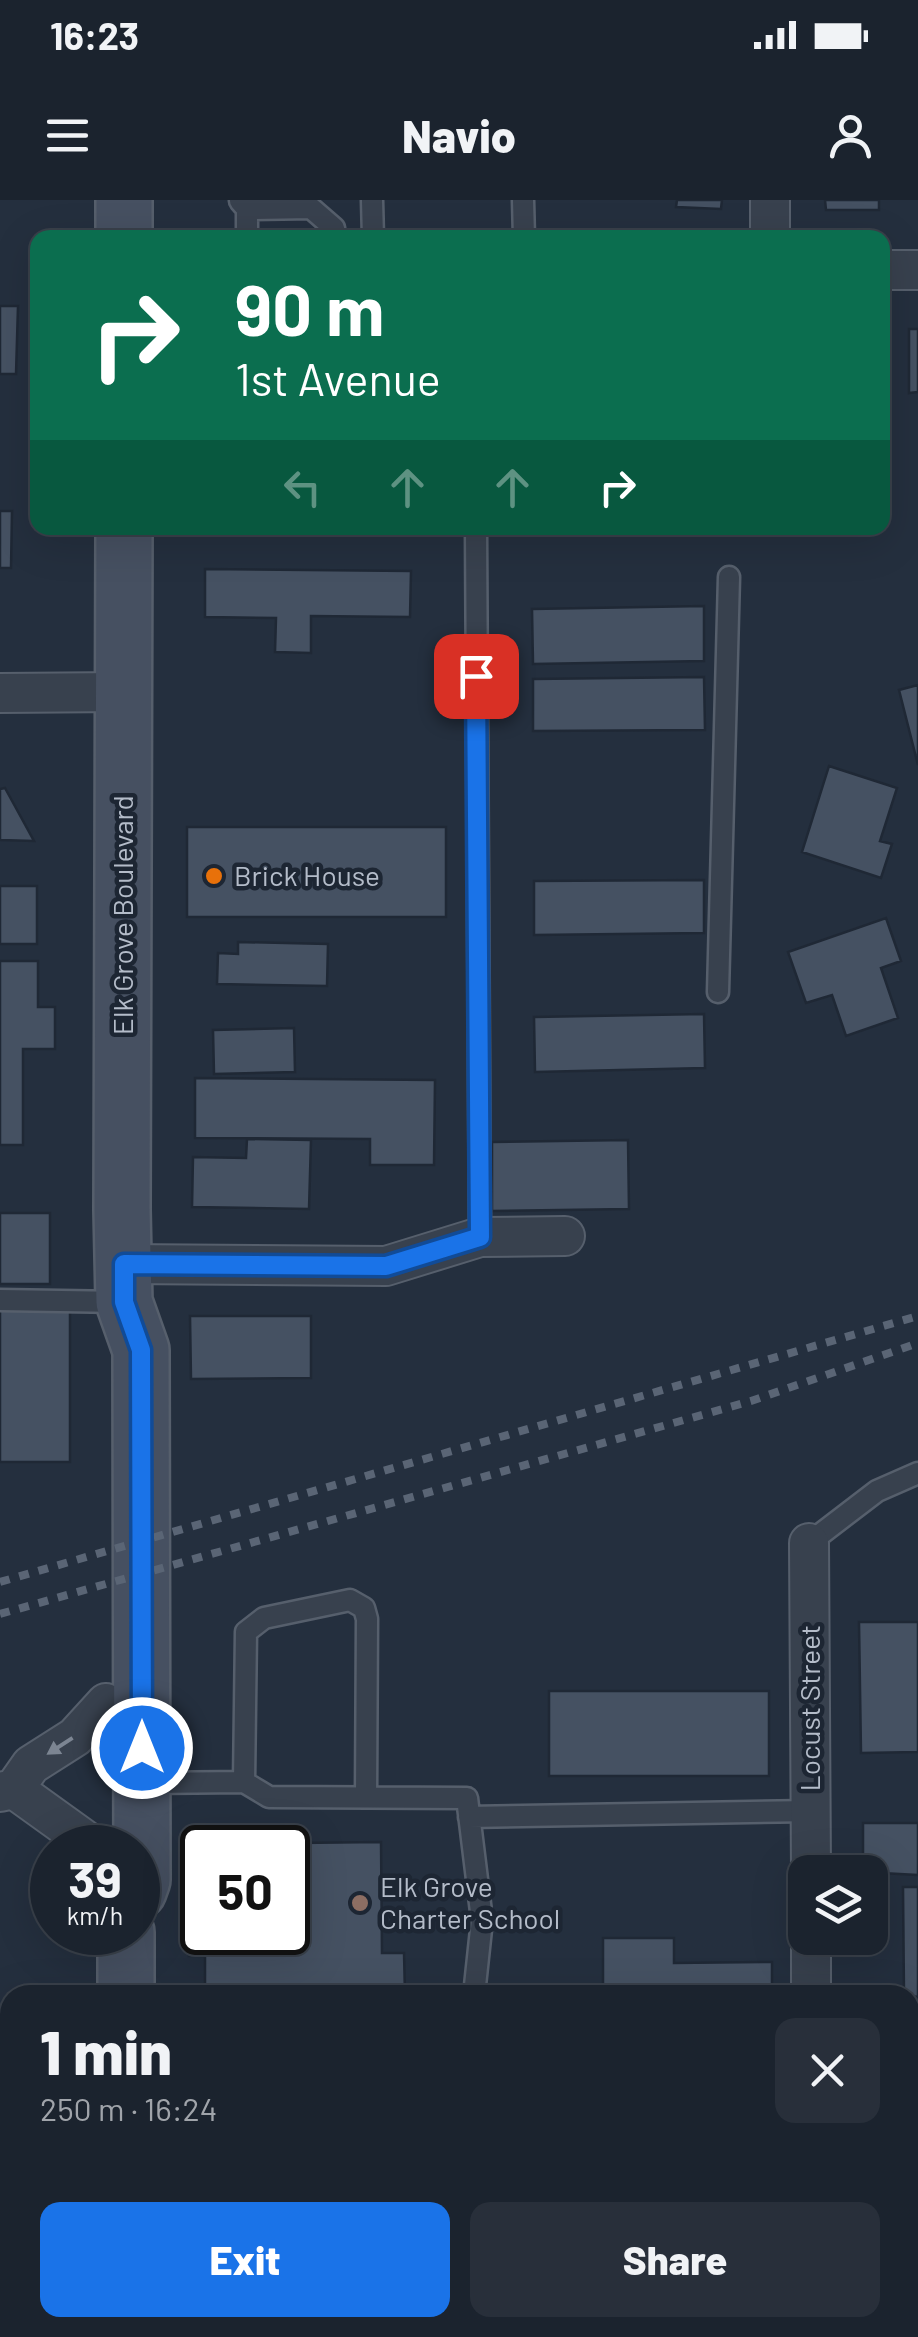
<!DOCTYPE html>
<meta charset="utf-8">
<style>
body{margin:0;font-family:Barlow,sans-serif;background:#282f3a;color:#f1f3f6;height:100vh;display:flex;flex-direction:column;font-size:38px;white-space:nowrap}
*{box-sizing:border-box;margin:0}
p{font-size:32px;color:#a0a4aa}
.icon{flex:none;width:55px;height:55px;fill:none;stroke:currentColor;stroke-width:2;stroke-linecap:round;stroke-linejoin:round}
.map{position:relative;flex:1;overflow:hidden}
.drawer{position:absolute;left:0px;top:1785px;width:920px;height:352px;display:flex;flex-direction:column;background:#1b232e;border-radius:30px 30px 0 0;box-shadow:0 10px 40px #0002,0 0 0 2px #39404a}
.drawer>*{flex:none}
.hud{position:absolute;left:30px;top:30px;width:860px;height:305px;border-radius:20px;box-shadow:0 10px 40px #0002,0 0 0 2px #39404a;background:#0b6e4f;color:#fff;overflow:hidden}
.fabs{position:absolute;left:788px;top:1655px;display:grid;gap:20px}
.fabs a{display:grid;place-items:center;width:100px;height:100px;border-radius:20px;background:#1b232e;box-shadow:0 10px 40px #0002,0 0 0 2px #39404a;font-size:50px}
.speed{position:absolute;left:30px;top:1625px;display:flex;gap:20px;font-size:50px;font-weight:700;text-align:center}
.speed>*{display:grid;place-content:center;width:130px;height:130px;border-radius:50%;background:#1b232e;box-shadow:0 10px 40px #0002,0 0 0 2px #39404a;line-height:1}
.speed small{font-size:25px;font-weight:400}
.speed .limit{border:5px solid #111;border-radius:15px;background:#fff;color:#111}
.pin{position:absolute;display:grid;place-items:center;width:85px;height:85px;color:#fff;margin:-42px;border-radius:20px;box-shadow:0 5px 15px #0006}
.me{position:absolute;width:110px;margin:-55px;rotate:0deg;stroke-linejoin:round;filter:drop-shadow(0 0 8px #0008)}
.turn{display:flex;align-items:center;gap:35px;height:210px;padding:0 40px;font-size:45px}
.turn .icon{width:130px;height:130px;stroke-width:2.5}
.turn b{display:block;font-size:70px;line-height:85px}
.lanes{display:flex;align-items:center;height:95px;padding:0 40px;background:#0003;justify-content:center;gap:50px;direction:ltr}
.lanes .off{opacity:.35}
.round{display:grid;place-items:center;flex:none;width:105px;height:105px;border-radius:20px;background:#282f3a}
.overview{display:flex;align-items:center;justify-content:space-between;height:170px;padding:0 40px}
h1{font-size:60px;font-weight:800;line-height:75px}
.button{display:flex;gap:20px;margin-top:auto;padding:20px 40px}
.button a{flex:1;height:115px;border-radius:20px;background:#1a73e8;color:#fff;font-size:40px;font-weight:800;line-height:115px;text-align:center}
.button a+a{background:#282f3a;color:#f1f3f6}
.status{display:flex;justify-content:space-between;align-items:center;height:70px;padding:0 50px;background:#1b232e;direction:ltr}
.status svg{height:28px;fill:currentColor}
header{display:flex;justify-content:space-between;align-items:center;height:130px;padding:0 40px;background:#1b232e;font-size:45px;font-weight:800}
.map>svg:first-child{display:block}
.building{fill:#455162;stroke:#1f2835;stroke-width:2.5;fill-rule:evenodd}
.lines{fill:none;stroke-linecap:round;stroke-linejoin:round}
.service-casing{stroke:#565f6c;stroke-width:25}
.minor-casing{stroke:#565f6c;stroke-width:42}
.secondary-casing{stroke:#565f6c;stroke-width:60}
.service{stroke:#38414e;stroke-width:20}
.minor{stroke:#38414e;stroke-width:38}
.secondary{stroke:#465061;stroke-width:55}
.rail{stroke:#5a6575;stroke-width:8;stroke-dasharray:10 10;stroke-linecap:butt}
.oneway{fill:#7c8592}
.route-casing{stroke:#114b97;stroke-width:25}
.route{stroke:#1a73e8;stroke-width:18}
.food-dot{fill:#e8710a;stroke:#1d2633;stroke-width:4}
.education-dot{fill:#8d6e63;stroke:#1d2633;stroke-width:4}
.labels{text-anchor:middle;stroke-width:9;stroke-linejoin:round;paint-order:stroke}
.poi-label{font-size:28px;fill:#b4bcc9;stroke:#1d2633;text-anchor:start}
.street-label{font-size:28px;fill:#b4bcc9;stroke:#1d2633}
</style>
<div class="status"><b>16:23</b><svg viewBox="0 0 49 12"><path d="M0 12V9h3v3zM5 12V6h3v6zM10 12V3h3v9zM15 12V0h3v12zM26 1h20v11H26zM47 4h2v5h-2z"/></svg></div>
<header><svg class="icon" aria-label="menu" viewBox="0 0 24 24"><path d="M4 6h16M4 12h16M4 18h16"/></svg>Navio<svg class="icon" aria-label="person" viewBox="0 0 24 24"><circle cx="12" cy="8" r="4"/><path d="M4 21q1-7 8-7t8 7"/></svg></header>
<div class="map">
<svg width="918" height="2137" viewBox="0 0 918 2137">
<rect width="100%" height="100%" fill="#242f3e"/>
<path class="building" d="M 677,0 L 722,0 L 721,9 L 676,7 Z
M 825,0 L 879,0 L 879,10 L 826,10 Z
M 0,106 L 18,106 L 16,174 L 0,174 Z
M 909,129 L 918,129 L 918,192 L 909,193 Z
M 0,311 L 12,311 L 11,368 L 0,368 Z
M 205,369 L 411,371 L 410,417 L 311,416 L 311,453 L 275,452 L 276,418 L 205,417 Z
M 704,406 L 704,461 L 533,464 L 532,409 Z
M 704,477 L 705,530 L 533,531 L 533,479 Z
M 918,485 L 918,565 L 899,490 Z
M 829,566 L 897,588 L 880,641 L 892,644 L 881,678 L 802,652 Z
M 5,588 L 34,641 L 0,640 L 0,589 Z
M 187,627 L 446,627 L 446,717 L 187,717 Z
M 704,680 L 704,733 L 534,735 L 534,681 Z
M 0,686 L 37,686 L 37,744 L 0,744 Z
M 886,718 L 901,761 L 881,768 L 898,818 L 846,836 L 832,795 L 806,803 L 788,752 Z
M 238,742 L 328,744 L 327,786 L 217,784 L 218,753 L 238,754 Z
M 0,761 L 38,761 L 38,807 L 55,807 L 55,849 L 23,849 L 23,945 L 0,945 Z
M 704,814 L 705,868 L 535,872 L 534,817 Z
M 294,828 L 295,872 L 214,874 L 213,830 Z
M 195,878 L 435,880 L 434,965 L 370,965 L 370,939 L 195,938 Z
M 247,939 L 311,940 L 309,1009 L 192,1007 L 193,957 L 246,958 Z
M 628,940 L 629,1009 L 492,1011 L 492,942 Z
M 0,1013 L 50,1013 L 50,1084 L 0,1084 Z
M 0,1109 L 70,1109 L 70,1262 L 0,1262 Z
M 190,1116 L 311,1116 L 311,1178 L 191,1179 Z
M 859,1422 L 918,1422 L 918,1552 L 861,1553 Z
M 549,1491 L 769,1491 L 769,1576 L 549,1576 Z
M 863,1623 L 918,1623 L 918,1675 L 863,1672 Z
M 298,1628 L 298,1643 L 381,1642 L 382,1753 L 404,1753 L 405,1795 L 205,1795 L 205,1756 L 189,1756 L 188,1629 ZM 202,1648 L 288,1648 L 288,1732 L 202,1732 Z
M 903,1687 L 918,1687 L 918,1797 L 904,1795 Z
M 603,1738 L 674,1738 L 674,1763 L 772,1762 L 772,1795 L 672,1795 L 671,1785 L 603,1786 Z
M 910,1822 L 918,1822 L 918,1919 L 910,1918 Z
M 0,1842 L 10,1842 L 10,1993 L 0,1993 Z
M 910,1947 L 918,1947 L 918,2059 L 910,2059 Z
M 0,2117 L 10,2117 L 10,2128 L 59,2128 L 59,2137 L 0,2137 Z
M 177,2128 L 304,2128 L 304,2137 L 177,2137 Z
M 675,2128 L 722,2128 L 722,2137 L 675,2137 Z"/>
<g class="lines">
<g class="service-casing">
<path id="service" d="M 372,0 L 373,38
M 523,0 L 524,38
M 240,1 L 247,9 L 247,38
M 247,9 L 311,8 L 334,28 L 335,38
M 476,328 L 480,1037
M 718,792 L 729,377
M 0,1100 L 122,1102
M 809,1343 L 877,1291 L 918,1273
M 244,1582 L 246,1432 L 264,1418 L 350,1400 L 364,1408 L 367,1419 L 366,1597
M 146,1583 L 244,1582 L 269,1597 L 467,1598 L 482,1720 L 474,1795
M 469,1617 L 811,1611
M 0,1829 L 10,1829
M 0,2047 L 10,2047
M 470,2128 L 470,2137"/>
</g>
<g class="minor-casing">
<path id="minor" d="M 770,38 L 770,0
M 882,70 L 918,70
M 0,493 L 123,492
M 124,1064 L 386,1066 L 480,1037 L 565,1036
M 809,1343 L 811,1672
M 14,1589 L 96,1648
M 0,1592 L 14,1589 L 31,1565 L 75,1537 L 106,1503
M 811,1738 L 811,1795
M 813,2128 L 813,2137"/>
</g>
<g class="secondary-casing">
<path id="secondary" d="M 124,0 L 124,38
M 124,328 L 122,1010 L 124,1102 L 141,1150 L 142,1680 L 138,1691
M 126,1795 L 126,1732
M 124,2128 L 124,2137"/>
</g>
<use href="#service" class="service"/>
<use href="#minor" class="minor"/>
<use href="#secondary" class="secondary"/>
<path class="rail" d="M 0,1382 L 918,1116
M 0,1414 L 751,1201 L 918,1143"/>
</g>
<defs><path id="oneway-solid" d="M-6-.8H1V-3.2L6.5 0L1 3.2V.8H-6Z" transform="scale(2.5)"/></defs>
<use class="oneway" href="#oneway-solid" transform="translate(60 1546) rotate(147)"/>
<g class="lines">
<g class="route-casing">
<path id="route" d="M 142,1548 L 141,1150 L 124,1102 L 124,1064 L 386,1066 L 480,1037 L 476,476"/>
</g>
<use href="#route" class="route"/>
</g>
<circle class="food-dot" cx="214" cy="676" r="10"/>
<circle class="education-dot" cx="360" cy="1703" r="10"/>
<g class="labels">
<g class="poi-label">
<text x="234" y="686">Brick House</text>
<text x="380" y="1697">Elk Grove<tspan x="380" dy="32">Charter School</tspan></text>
</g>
<g class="street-label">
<text transform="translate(123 715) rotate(-90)" y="10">Elk Grove Boulevard</text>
<text transform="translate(810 1508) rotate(-90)" y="10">Locust Street</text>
</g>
</g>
</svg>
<div class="fabs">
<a><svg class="icon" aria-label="layers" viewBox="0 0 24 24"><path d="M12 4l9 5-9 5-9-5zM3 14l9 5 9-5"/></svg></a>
</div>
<div class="speed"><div>39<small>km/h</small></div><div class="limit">50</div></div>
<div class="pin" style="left:476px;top:476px;background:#d93025"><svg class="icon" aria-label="arrive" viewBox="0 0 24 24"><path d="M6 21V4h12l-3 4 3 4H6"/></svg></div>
<svg class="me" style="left:142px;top:1548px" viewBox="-20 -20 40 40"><circle r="17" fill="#1a73e8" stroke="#fff" stroke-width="3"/><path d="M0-11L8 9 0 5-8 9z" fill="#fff"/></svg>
<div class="hud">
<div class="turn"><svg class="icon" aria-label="right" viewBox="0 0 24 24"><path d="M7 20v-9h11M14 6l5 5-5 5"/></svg><div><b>90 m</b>1st Avenue</div></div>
<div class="lanes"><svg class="icon off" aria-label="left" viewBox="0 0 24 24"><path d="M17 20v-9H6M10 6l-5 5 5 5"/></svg><svg class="icon off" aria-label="ahead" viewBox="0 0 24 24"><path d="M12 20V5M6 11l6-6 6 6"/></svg><svg class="icon off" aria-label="ahead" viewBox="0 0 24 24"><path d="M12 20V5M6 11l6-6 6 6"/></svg><svg class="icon" aria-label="right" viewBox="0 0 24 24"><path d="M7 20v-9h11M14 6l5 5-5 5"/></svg></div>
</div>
<section class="drawer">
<div class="overview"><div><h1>1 min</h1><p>250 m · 16:24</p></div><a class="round"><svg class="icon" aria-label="close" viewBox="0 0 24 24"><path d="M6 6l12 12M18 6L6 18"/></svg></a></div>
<div class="button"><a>Exit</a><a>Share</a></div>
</section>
</div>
